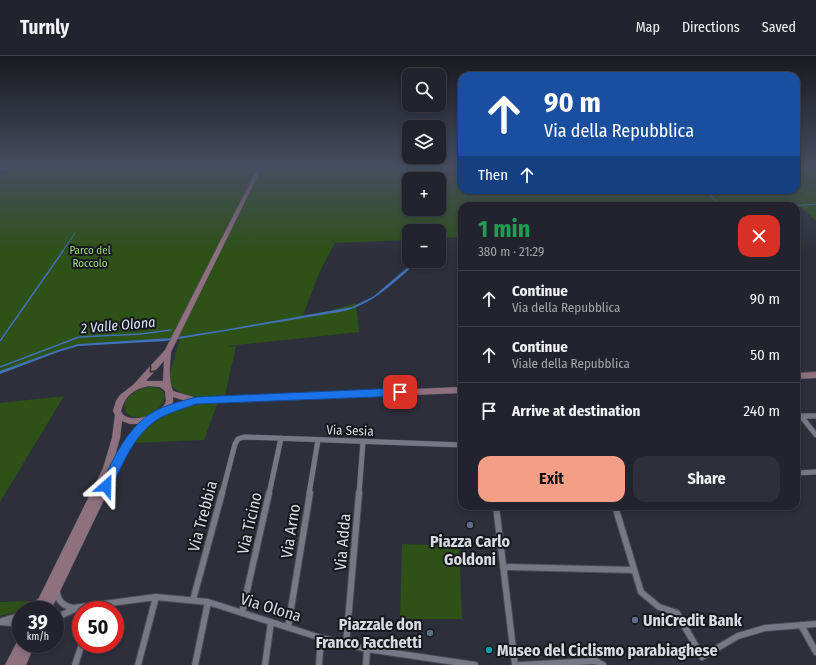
<!DOCTYPE html>
<meta charset="utf-8">
<style>
body{margin:0;font-family:"Fira Sans Condensed",sans-serif;background:#2e2f38;color:#f1f3f6;height:100vh;display:flex;flex-direction:column;font-size:15px;white-space:nowrap}
*{box-sizing:border-box;margin:0}
p{font-size:13px;color:#a2a4a9}
.icon{flex:none;width:22px;height:22px;fill:none;stroke:currentColor;stroke-width:2;stroke-linecap:round;stroke-linejoin:round}
.map{position:relative;flex:1;overflow:hidden}
.details{position:absolute;left:458px;top:146px;width:342px;height:308px;display:flex;flex-direction:column;background:#22232c;border-radius:12px;box-shadow:0 2px 6px #0003,0 0 0 1px #3f4048}
.details>*{flex:none}
.guide{position:absolute;left:458px;top:16px;width:342px;height:122px;border-radius:12px;box-shadow:0 2px 6px #0003,0 0 0 1px #3f4048;background:#1a4fa0;color:#fff;overflow:hidden}
.controls{position:absolute;left:402px;top:12px;display:grid;gap:8px}
.controls a{display:grid;place-items:center;width:44px;height:44px;border-radius:8px;background:#22232c;box-shadow:0 2px 6px #0003,0 0 0 1px #3f4048;font-size:20px}
.speed{position:absolute;left:12px;top:545px;display:flex;gap:8px;font-size:20px;font-weight:700;text-align:center}
.speed>*{display:grid;place-content:center;width:52px;height:52px;border-radius:50%;background:#22232c;box-shadow:0 2px 6px #0003,0 0 0 1px #3f4048;line-height:1}
.speed small{font-size:10px;font-weight:400}
.speed .limit{border:6px solid #d22;background:#fff;color:#111}
.pin{position:absolute;display:grid;place-items:center;width:34px;height:34px;color:#fff;margin:-17px;border-radius:8px;box-shadow:0 2px 6px #0006}
.me{position:absolute;width:44px;margin:-22px;rotate:25deg;stroke-linejoin:round;filter:drop-shadow(0 0 3px #0008)}
.turn{display:flex;align-items:center;gap:14px;height:84px;padding:0 20px;font-size:18px}
.turn .icon{width:52px;height:52px;stroke-width:2.5}
.turn b{display:block;font-size:28px;line-height:34px}
.then{display:flex;align-items:center;height:38px;padding:0 20px;background:#0003;gap:8px;font-size:15px}
.round{display:grid;place-items:center;flex:none;width:42px;height:42px;border-radius:12px;background:#2e2f38}
.head{display:flex;align-items:center;justify-content:space-between;height:68px;padding:0 20px}
h1{font-size:24px;font-weight:700;line-height:30px;color:#1e9e55}
.action{display:flex;gap:8px;margin-top:auto;padding:8px 20px}
.action a{flex:1;height:46px;border-radius:12px;background:#f49e86;color:#111;font-size:16px;font-weight:700;line-height:46px;text-align:center}
.action a+a{background:#2e2f38;color:#f1f3f6}
ul{padding:0;list-style:none}
li{display:flex;align-items:center;gap:12px;height:56px;padding:0 20px;border-top:1px solid #3f4048}
li div{flex:1}
li b{display:block;font-size:15px}
li em{font-style:normal}
header{display:flex;align-items:center;gap:24px;box-sizing:border-box;height:56px;padding:0 20px;background:#22232c;border-bottom:1px solid #3f4048}
header strong{font-size:19px}
nav{display:flex;gap:22px;margin-inline-start:auto;font-size:14px}
.map>svg:first-child{display:block}
.green{fill:#2d5117;fill-rule:evenodd}
.water{fill:#4071b9}
.lines{fill:none;stroke-linecap:round;stroke-linejoin:round}
.stream-far1{stroke:#4071b9;stroke-width:1}
.stream{stroke:#4071b9;stroke-width:1.5}
.street-far1-casing{stroke:#494a54;stroke-width:6}
.street-casing{stroke:#494a54;stroke-width:8}
.secondary-casing{stroke:#494a54;stroke-width:1}
.street-far1{stroke:#767886;stroke-width:5}
.street{stroke:#767886;stroke-width:6}
.secondary{fill:#8e707f;fill-rule:evenodd}
.rail{stroke:#83858f;stroke-width:1;stroke-dasharray:5 5;stroke-linecap:butt}
.oneway{stroke:#3b323a}
.route{fill:#1a73e8;stroke:#114b97}
.service-dot{fill:#5c6f8a;stroke:#17181d;stroke-width:1.5}
.culture-dot{fill:#0f9aa8;stroke:#17181d;stroke-width:1.5}
.labels{text-anchor:middle;stroke-width:4;stroke-linejoin:round;paint-order:stroke}
.far-park-label{font-size:11px;fill:#99de74;stroke:#17181d}
.street-label{font-size:13px;fill:#d9dbe3;stroke:#17181d}
.water-label{font-size:14px;font-style:italic;fill:#d8e6fa;stroke:#17181d}
.near-street-label{font-size:16px;fill:#d9dbe3;stroke:#17181d}
.near-poi-label{font-size:16px;font-weight:bold;fill:#d9dbe3;stroke:#17181d;text-anchor:start}
</style>
<header>
<strong>Turnly</strong>
<nav><a>Map</a><a>Directions</a><a>Saved</a></nav>
</header>
<div class="map">
<svg width="816" height="609" viewBox="0 0 816 609">
<rect width="100%" height="100%" fill="#2d2f3b"/>
<path class="green" d="M 11,111 L 462,111 L 462,134 L 796,134 L 796,111 L 816,111 L 816,165 L 794,145 L 767,150 L 462,150 L 462,181 L 439,182 L 439,175 L 409,175 L 409,184 L 335,187 L 320,215 L 303,259 L 329,255 L 356,247 L 359,276 L 227,290 L 236,291 L 225,339 C 205,341 184,344 170,328 L 170,317 L 180,283 L 78,290 L 58,296 L 0,318 L 0,124 ZM 409,123 L 439,123 L 439,153 L 409,153 Z
M 147,331 C 185,329 153,373 127,358 C 118,344 136,334 147,331 Z
M 64,340 L 0,446 L 0,347 Z
M 218,346 L 204,384 L 132,387 C 161,357 177,350 218,346 Z
M 402,488 L 459,490 L 462,563 L 400,563 Z
M 33,545 L 25,554 L 0,560 L 0,546 Z"/>
<path class="water" d="M 415,205 L 419,205 C 396,224 375,247 345,255 L 166,285 L 78,290 L 58,296 L 0,318 L 0,315 L 58,294 L 78,288 L 171,282 L 223,274 L 352,251 L 374,240 Z"/>
<g class="lines">
<path class="stream-far1" d="M 704,134 L 722,150
M 792,150 L 816,148
M 62,196 L 75,177"/>
<path class="stream" d="M 0,285 L 63,195
M 0,311 L 79,281 L 140,278 L 171,274"/>
<g class="street-far1-casing">
<path id="street-far1" d="M 796,360 L 816,360
M 801,360 L 816,379
M 796,417 L 816,416
M 222,438 L 235,388 L 238,383 L 244,381 L 462,389
M 269,438 L 281,382
M 309,438 L 318,384
M 359,438 L 363,386"/>
</g>
<g class="street-casing">
<path id="street" d="M 496,450 L 515,609
M 615,450 L 641,536 L 659,551 L 677,557 L 702,601 L 738,580 L 765,572 L 816,568
M 503,511 L 633,514
M 57,536 C 58,546 64,550 73,552 L 156,541 L 208,546 L 321,582 L 367,593 L 475,609
M 193,544 L 222,437
M 30,554 L 39,546
M 242,557 L 269,437
M 55,562 L 75,553
M 2,565 L 21,559
M 0,566 L 13,567 L 21,571
M 801,569 L 816,596
M 288,571 L 310,437
M 346,588 L 359,437
M 75,609 L 82,588
M 138,609 L 156,541
M 195,609 L 208,546
M 265,609 L 271,566
M 319,609 L 321,582
M 366,609 L 367,593
M 520,609 L 596,605 L 603,609"/>
</g>
<g class="secondary-casing">
<path id="secondary" d="M 258,111 L 262,111 L 171,296 C 170,309 168,323 173,335 L 197,342 L 462,331 L 462,337 L 195,348 L 163,359 L 154,364 L 133,387 L 126,398 L 51,554 L 33,554 L 103,412 L 112,382 L 115,359 L 113,355 L 116,345 L 120,339 L 133,329 L 165,294 ZM 164,305 L 163,325 L 146,325 ZM 149,330 L 160,331 L 165,335 C 165,338 166,342 166,345 C 163,357 135,367 125,360 C 123,359 122,357 121,355 C 125,340 133,333 149,330 ZM 173,341 L 186,345 L 171,350 L 173,346 ZM 122,365 L 130,368 L 141,368 C 129,381 121,391 113,407 L 120,382 Z
M 816,316 L 816,322 L 796,323 L 796,317 Z
M 21,583 L 21,588 L 35,588 L 26,609 L 5,609 L 18,584 Z"/>
</g>
<use href="#street-far1" class="street-far1"/>
<use href="#street" class="street"/>
<use href="#secondary" class="secondary"/>
<path class="rail" d="M 0,122 L 9,111"/>
</g>
<defs><path id="oneway-chevron" d="M-2-3.5L2.5 0L-2 3.5" fill="none" stroke-width="1.6" stroke-linecap="round" stroke-linejoin="round"/></defs>
<use class="oneway" href="#oneway-chevron" transform="translate(152 314) rotate(132)"/>
<linearGradient id="sky" x2="0" y2="1"><stop stop-color="#191a20"/><stop offset="0.56" stop-color="#464d60"/><stop offset="1" stop-color="#464d60" stop-opacity="0"/></linearGradient>
<rect width="816" height="197" fill="url(#sky)"/>
<path class="route" d="M 400,332 L 403,333 L 405,336 L 403,339 L 400,340 L 196,348 C 186,352 174,355 164,360 C 136,373 123,407 111,433 L 106,435 L 102,433 L 101,430 C 113,402 128,370 155,355 C 168,348 183,345 196,341 Z"/>
<g class="service-dot">
<circle cx="470" cy="469" r="4"/>
<circle cx="635" cy="564" r="4"/>
<circle cx="430" cy="577" r="4"/>
</g>
<circle class="culture-dot" cx="489" cy="594" r="4"/>
<g class="labels">
<g class="far-park-label">
<text x="90" y="198">Parco del<tspan x="90" dy="13">Roccolo</tspan></text>
</g>
<g class="street-label">
<text transform="translate(350 374) rotate(2)" y="5">Via Sesia</text>
</g>
<g class="water-label">
<text transform="translate(118 269) rotate(-5)" y="5">2 Valle Olona</text>
</g>
<g class="near-street-label">
<text transform="translate(202 460) rotate(-75)" y="6">Via Trebbia</text>
<text transform="translate(249 467) rotate(-77)" y="6">Via Ticino</text>
<text transform="translate(290 475) rotate(-81)" y="6">Via Arno</text>
<text transform="translate(342 486) rotate(-85)" y="6">Via Adda</text>
<text transform="translate(271 551) rotate(17)" y="6">Via Olona</text>
</g>
<g class="near-poi-label">
<text x="470" y="491" text-anchor="middle">Piazza Carlo<tspan x="470" dy="18">Goldoni</tspan></text>
<text x="643" y="570">UniCredit Bank</text>
<text x="422" y="574" text-anchor="end">Piazzale don<tspan x="422" dy="18">Franco Facchetti</tspan></text>
<text x="497" y="600">Museo del Ciclismo parabiaghese</text>
</g>
</g>
</svg>
<div class="controls">
<a><svg class="icon" aria-label="search" viewBox="0 0 24 24"><circle cx="10" cy="10" r="6"/><path d="M15 15l6 6"/></svg></a>
<a><svg class="icon" aria-label="layers" viewBox="0 0 24 24"><path d="M12 4l9 5-9 5-9-5zM3 14l9 5 9-5"/></svg></a>
<a>+</a>
<a>−</a>
</div>
<div class="speed"><div>39<small>km/h</small></div><div class="limit">50</div></div>
<div class="pin" style="left:400px;top:336px;background:#d93025"><svg class="icon" aria-label="arrive" viewBox="0 0 24 24"><path d="M6 21V4h12l-3 4 3 4H6"/></svg></div>
<svg class="me" style="left:106px;top:430px" viewBox="-20 -20 40 40"><path d="M0-17L14 15 0 8-14 15z" fill="#1a73e8" stroke="#fff" stroke-width="4"/></svg>
<div class="guide">
<div class="turn"><svg class="icon" aria-label="ahead" viewBox="0 0 24 24"><path d="M12 20V5M6 11l6-6 6 6"/></svg><div><b>90 m</b>Via della Repubblica</div></div>
<div class="then">Then<svg class="icon" aria-label="ahead" viewBox="0 0 24 24"><path d="M12 20V5M6 11l6-6 6 6"/></svg></div>
</div>
<section class="details">
<div class="head"><div><h1>1 min</h1><p>380 m · 21:29</p></div><a class="round" style="background:#d93025;color:#fff"><svg class="icon" aria-label="close" viewBox="0 0 24 24"><path d="M6 6l12 12M18 6L6 18"/></svg></a></div>
<ul>
<li><svg class="icon" aria-label="ahead" viewBox="0 0 24 24"><path d="M12 20V5M6 11l6-6 6 6"/></svg><div><b>Continue</b><p>Via della Repubblica</p></div><em>90 m</em></li>
<li><svg class="icon" aria-label="ahead" viewBox="0 0 24 24"><path d="M12 20V5M6 11l6-6 6 6"/></svg><div><b>Continue</b><p>Viale della Repubblica</p></div><em>50 m</em></li>
<li><svg class="icon" aria-label="arrive" viewBox="0 0 24 24"><path d="M6 21V4h12l-3 4 3 4H6"/></svg><div><b>Arrive at destination</b></div><em>240 m</em></li>
</ul>
<div class="action"><a>Exit</a><a>Share</a></div>
</section>
</div>
